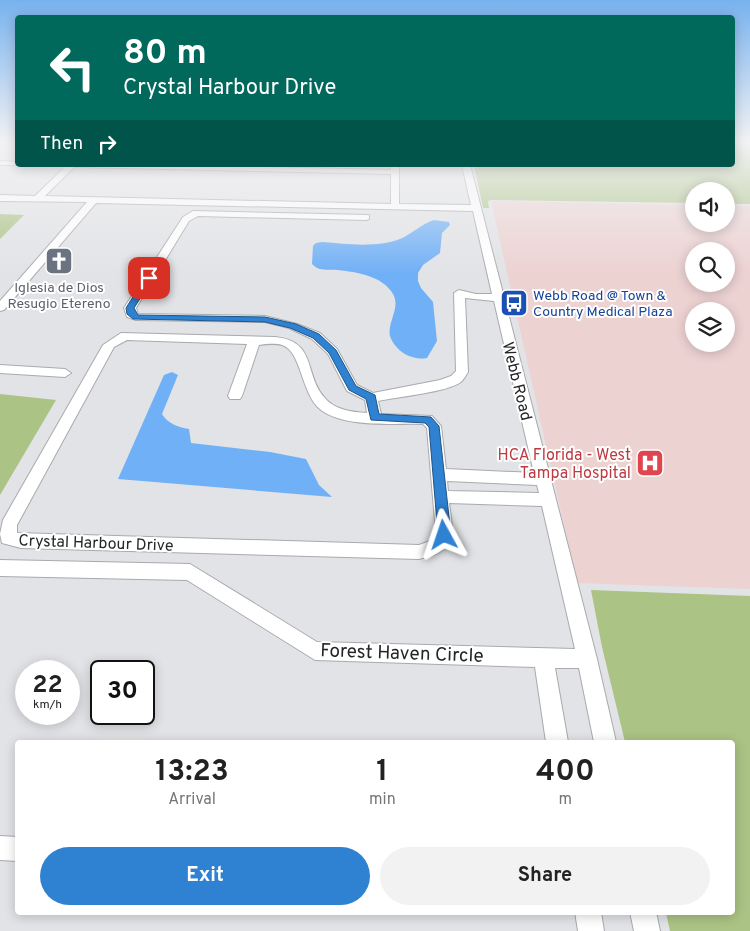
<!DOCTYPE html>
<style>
body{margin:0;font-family:Overpass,sans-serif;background:#f2f2f2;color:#222;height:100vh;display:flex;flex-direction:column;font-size:19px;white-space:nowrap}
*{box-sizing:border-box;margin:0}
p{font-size:16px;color:#767676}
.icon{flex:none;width:28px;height:28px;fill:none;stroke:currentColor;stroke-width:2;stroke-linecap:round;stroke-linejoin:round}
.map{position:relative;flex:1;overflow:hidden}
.sheet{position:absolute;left:15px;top:740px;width:720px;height:175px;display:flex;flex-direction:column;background:#fff;border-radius:5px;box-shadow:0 2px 12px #0003}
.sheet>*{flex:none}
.banner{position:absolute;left:15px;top:15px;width:720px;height:152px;border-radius:5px;box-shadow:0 2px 12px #0003;background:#00695c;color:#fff;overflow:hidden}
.controls{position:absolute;left:685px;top:182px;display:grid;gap:10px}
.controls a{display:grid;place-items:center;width:50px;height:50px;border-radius:50%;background:#fff;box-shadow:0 2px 12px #0003;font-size:25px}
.speed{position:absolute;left:15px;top:660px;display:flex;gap:10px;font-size:25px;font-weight:700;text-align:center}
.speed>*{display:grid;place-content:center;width:65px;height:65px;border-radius:50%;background:#fff;box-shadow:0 2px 12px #0003;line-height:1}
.speed small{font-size:12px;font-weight:400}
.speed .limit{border:2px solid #111;border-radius:8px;background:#fff;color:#111}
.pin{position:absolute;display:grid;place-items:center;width:42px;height:42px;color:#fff;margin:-21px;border-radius:10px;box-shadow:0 2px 8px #0006}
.me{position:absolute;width:55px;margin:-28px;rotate:355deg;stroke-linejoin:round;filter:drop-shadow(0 0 4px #0008)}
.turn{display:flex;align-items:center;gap:18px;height:105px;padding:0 25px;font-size:22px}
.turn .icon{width:65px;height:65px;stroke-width:2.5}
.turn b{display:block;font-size:35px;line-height:42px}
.then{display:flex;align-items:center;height:48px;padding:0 25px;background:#0003;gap:10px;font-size:19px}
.eta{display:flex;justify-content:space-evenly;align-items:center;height:85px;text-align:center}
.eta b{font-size:30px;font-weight:700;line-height:35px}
.button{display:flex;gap:10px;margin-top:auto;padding:10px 25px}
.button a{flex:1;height:58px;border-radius:30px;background:#2e82d1;color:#fff;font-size:20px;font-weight:700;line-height:58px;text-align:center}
.button a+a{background:#f2f2f2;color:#222}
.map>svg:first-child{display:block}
.medical{fill:#edd2d2;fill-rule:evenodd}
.green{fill:#abc384}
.water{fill:#70b0f6}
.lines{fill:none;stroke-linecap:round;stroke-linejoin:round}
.minor-casing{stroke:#a9aaad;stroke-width:2}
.minor{fill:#fff;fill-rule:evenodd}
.route{fill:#2e82d1;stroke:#1e5488}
.labels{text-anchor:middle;stroke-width:4;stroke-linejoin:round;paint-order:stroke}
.far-worship-label{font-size:14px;fill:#5b616d;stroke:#fff}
.far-transit-label{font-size:14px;fill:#164399;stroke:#fff;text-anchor:start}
.street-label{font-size:16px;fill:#242526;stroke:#fff}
.health-label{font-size:16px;fill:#be3a42;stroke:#fff;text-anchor:end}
.near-street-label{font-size:19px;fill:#242526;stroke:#fff}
</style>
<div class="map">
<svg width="750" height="931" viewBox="0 0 750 931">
<rect width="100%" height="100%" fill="#e2e3e6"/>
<path class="medical" d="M 491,201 L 694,205 L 694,224 L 726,224 L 726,205 L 750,206 L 750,589 L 577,583 ZM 694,251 L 726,251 L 726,284 L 694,284 ZM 694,311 L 726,311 L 726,344 L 694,344 Z"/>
<path class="green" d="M 733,143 L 750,143 L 750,204 L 726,204 L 726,191 L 694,191 L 694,203 L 491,200 L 488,201 L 489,208 L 483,208 L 474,165 L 732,165 Z
M 0,214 L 24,215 L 0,239 Z
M 0,394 L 56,400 L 0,495 Z
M 591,590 L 750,596 L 750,931 L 670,931 L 666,913 L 732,912 L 732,742 L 625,742 L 602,647 Z"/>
<path class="water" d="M 434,220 L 449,222 L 450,225 L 442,233 L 440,253 L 423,265 L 418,273 L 418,281 L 421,288 L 433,302 L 437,341 L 427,358 C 412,361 395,351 390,336 C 387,322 401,308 393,294 C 383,276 356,272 338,270 C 327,269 320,272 312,264 L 313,246 L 316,243 L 322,242 C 347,244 376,248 400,239 C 412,234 421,224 434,220 Z
M 172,372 L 178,375 L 162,414 C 168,424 178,427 189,429 L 191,443 L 270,452 L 306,459 L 319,485 L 332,497 L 118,479 L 164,375 Z"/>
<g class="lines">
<g class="minor-casing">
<path id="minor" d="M 0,161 L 18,162 L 18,165 L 21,165 L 0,165 Z
M 67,165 L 181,165 L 391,170 L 391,165 L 399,165 L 399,204 L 471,205 L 462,165 L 470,165 L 597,659 L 616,742 L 594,742 L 579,668 L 555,668 L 568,742 L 546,742 L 535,667 L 315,660 L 187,580 L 0,576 L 0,560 L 190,564 L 317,642 L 575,649 L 542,506 L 449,503 C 451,519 457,541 441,551 C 436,555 426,557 419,559 L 21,548 L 2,543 L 0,534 L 3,520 L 103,345 L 121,333 L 275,337 C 317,341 304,374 324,397 C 334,410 352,412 367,413 L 365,400 L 347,391 L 328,354 L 312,339 L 289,328 L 265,322 L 136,320 L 127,317 L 124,308 L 183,217 L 193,211 L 369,215 L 369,219 L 366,220 L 198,216 L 189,221 L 136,308 L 138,314 L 265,316 L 297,324 L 320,333 L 337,349 L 357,385 L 373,393 L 440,380 L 451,376 L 456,371 L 454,293 L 459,290 L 476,294 L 492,294 L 473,211 L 96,203 L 4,310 L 0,311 L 0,301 L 87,202 L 0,201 L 0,195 L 35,196 ZM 74,167 L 391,174 L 391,204 L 45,196 ZM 465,298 L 494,301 L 534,473 L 446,469 L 441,426 L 432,416 L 381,414 L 378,401 C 397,397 448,392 461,382 C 464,379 466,375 468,372 ZM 127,340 L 247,344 L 228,396 L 230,399 L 240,399 L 242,396 L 259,345 C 266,344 275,343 282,345 C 302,351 301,395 321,410 C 345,428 394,423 423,424 L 427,428 L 436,533 L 430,541 L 419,545 L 17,533 L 17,525 L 114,347 ZM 447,481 L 537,485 L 539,493 L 448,491 Z
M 0,365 L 65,369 L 71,373 L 65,377 L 0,373 Z
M 0,836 L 18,837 L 18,861 L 0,860 Z
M 575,912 L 601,912 L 604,931 L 578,931 Z
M 630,912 L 656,912 L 660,931 L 634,931 Z"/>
</g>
<use href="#minor" class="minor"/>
</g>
<linearGradient id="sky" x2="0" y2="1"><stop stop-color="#78b2ee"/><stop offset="0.52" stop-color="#f2f2f4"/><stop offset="1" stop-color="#f2f2f4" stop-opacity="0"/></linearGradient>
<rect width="750" height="274" fill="url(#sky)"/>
<path class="route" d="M 146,276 L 153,278 L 134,308 L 138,315 L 265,317 L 296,324 L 319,334 L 336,350 L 356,386 L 375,395 L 379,414 L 431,417 L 439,426 L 451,535 L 449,538 L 444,540 L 440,538 L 438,535 L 429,427 L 425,423 L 371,420 L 366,399 L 349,390 L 329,353 L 313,338 L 290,328 L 265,322 L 133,319 L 127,314 L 126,308 Z"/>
<defs>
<g id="church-square" transform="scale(1.4375)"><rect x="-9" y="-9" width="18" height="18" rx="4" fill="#6b7280" stroke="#fff"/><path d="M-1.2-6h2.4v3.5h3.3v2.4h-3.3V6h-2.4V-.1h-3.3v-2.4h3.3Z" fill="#fff"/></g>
<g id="bus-square" transform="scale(1.4375)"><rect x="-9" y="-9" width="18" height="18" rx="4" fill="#1a4fb4" stroke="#fff"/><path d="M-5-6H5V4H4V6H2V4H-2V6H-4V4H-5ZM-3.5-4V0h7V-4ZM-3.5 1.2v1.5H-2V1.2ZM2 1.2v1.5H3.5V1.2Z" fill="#fff"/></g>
<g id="hospital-square" transform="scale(1.4375)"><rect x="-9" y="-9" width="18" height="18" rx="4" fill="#e0444e" stroke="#fff"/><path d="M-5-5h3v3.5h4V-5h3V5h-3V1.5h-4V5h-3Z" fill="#fff"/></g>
</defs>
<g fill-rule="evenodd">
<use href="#church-square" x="59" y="261"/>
<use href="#bus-square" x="514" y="303"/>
<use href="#hospital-square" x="650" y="463"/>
</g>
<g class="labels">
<g class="far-worship-label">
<text x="59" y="292">Iglesia de Dios<tspan x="59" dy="16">Resugio Etereno</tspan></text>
</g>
<g class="far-transit-label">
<text x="533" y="300">Webb Road @ Town &amp;<tspan x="533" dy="16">Country Medical Plaza</tspan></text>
</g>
<g class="street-label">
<text transform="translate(518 381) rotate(76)" y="6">Webb Road</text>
<text transform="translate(96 542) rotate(2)" y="6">Crystal Harbour Drive</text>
</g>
<g class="health-label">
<text x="631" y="460">HCA Florida - West<tspan x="631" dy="18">Tampa Hospital</tspan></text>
</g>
<g class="near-street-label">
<text transform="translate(402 652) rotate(2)" y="7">Forest Haven Circle</text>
</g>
</g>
</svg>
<div class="controls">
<a><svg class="icon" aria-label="sound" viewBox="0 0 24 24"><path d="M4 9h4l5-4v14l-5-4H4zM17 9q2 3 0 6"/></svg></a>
<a><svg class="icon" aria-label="search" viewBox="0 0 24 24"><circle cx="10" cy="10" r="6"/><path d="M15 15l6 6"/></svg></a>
<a><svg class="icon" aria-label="layers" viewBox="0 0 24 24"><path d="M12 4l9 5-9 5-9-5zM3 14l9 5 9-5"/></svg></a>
</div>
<div class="speed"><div>22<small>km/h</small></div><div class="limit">30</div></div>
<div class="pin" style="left:149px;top:278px;background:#d93025"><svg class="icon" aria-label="arrive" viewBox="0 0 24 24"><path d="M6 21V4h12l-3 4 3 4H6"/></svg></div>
<svg class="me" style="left:444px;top:535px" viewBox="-20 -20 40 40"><path d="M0-17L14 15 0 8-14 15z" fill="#2e82d1" stroke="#fff" stroke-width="4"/></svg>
<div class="banner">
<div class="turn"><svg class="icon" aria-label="left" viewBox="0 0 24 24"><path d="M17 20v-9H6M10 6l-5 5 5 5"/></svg><div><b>80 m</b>Crystal Harbour Drive</div></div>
<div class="then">Then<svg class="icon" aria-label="right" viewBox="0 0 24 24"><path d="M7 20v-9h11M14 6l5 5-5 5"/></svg></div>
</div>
<section class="sheet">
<div class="eta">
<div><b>13:23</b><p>Arrival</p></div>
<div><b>1</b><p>min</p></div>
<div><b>400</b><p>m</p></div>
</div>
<div class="button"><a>Exit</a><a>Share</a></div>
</section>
</div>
